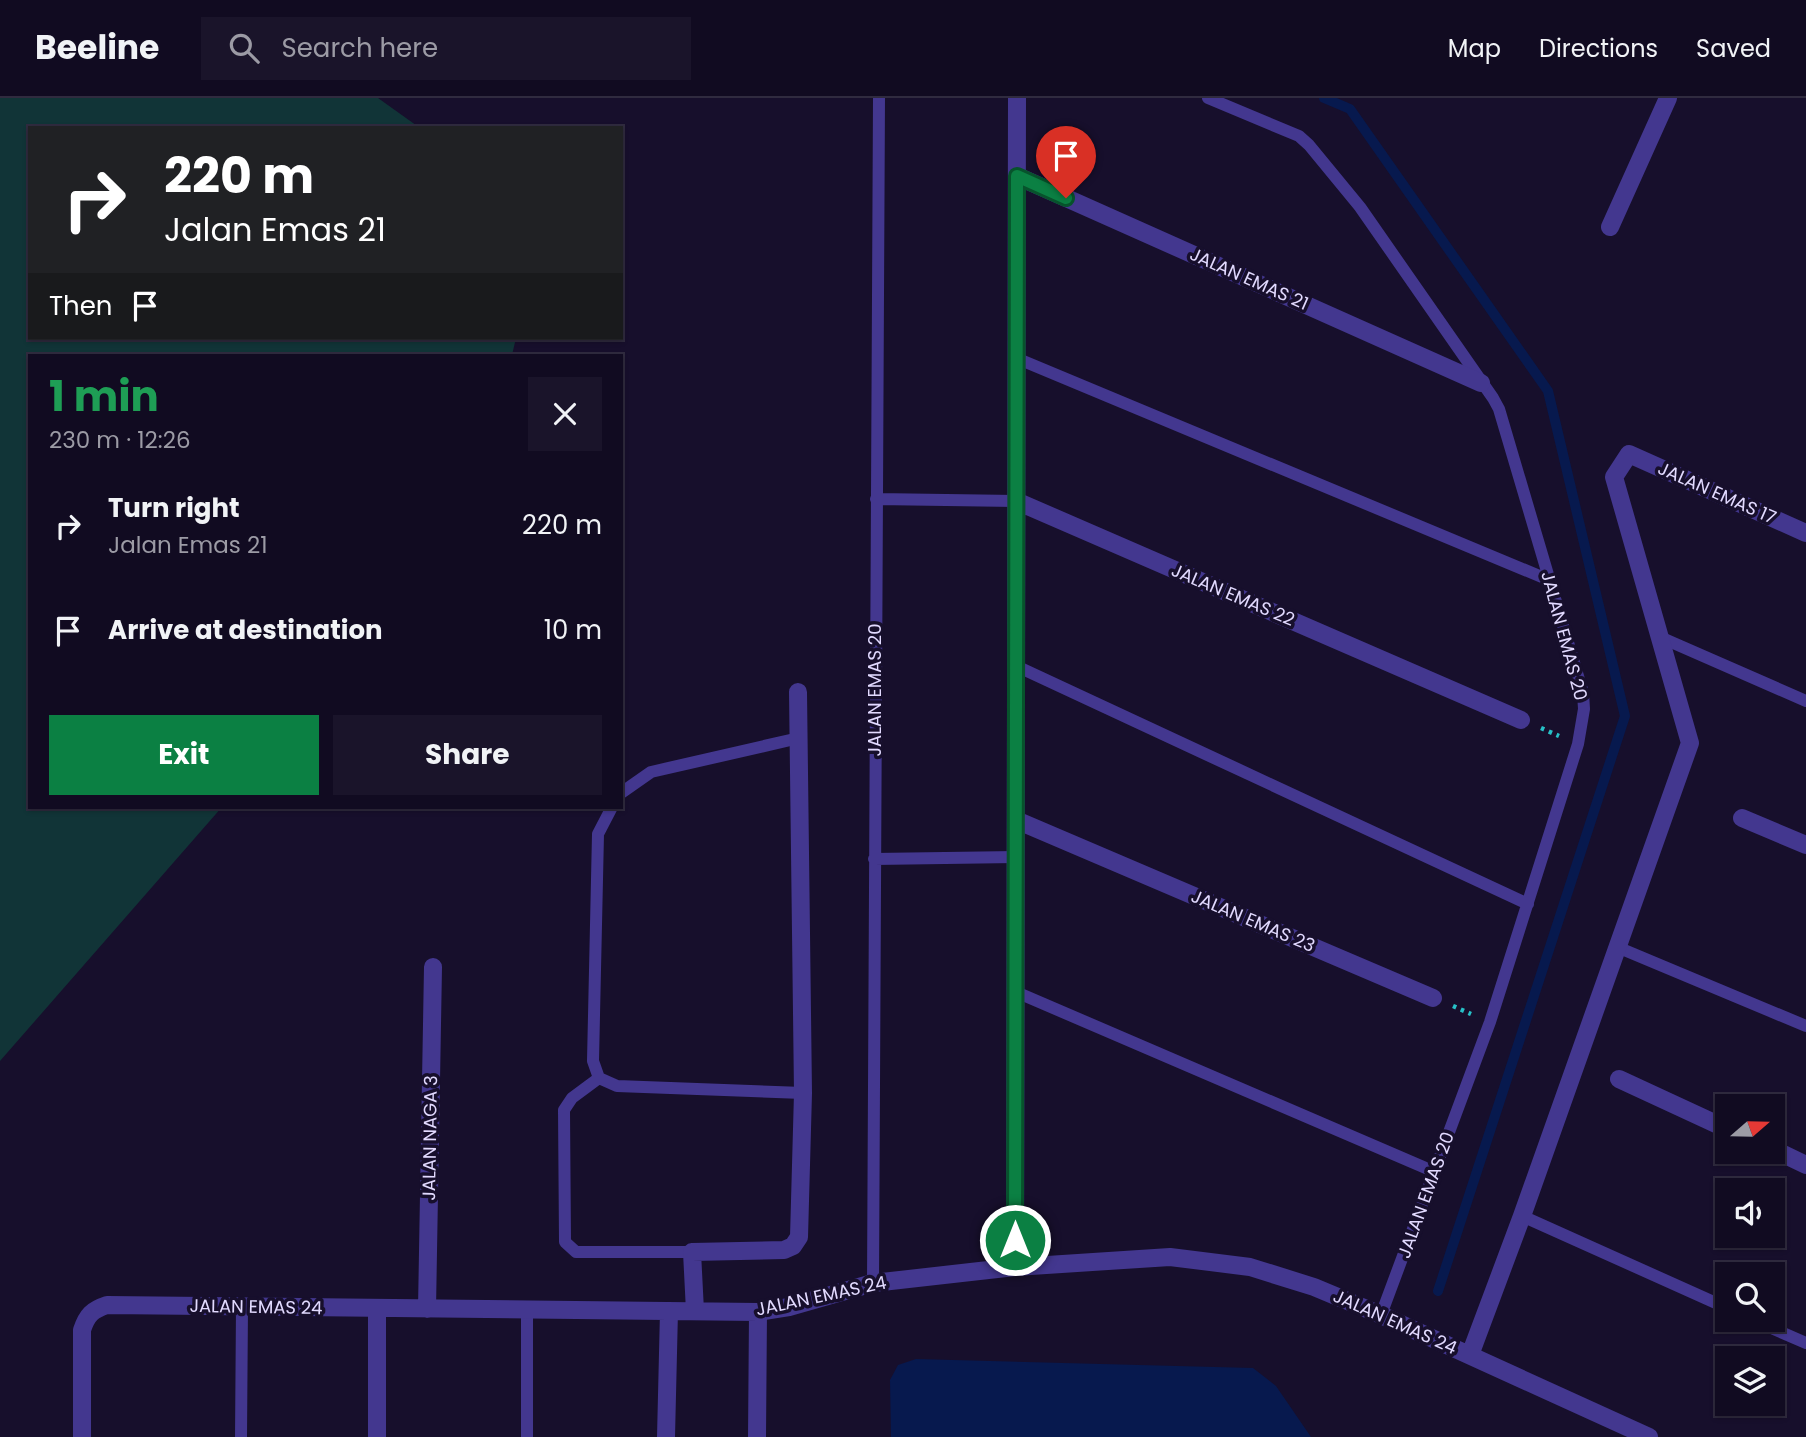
<!DOCTYPE html>
<meta charset="utf-8">
<style>
body{margin:0;font-family:Poppins,sans-serif;background:#1a142a;color:#f1f3f6;height:100vh;display:flex;flex-direction:column;font-size:26px;white-space:nowrap}
*{box-sizing:border-box;margin:0}
p{font-size:23px;color:#9c9ba5}
.icon{flex:none;width:38px;height:38px;fill:none;stroke:currentColor;stroke-width:2;stroke-linecap:round;stroke-linejoin:round}
.map{position:relative;flex:1;overflow:hidden}
.details{position:absolute;left:28px;top:256px;width:595px;height:455px;display:flex;flex-direction:column;background:#110b21;border-radius:0px;box-shadow:0 2px 5px #0004,0 0 0 2px #302b3f}
.details>*{flex:none}
.hud{position:absolute;left:28px;top:28px;width:595px;height:214px;border-radius:0px;box-shadow:0 2px 5px #0004,0 0 0 2px #302b3f;background:#202124;color:#fff;overflow:hidden}
.needle{width:46px;rotate:70deg}
.controls{position:absolute;left:1715px;top:996px;display:grid;gap:14px}
.controls a{display:grid;place-items:center;width:70px;height:70px;border-radius:0px;background:#110b21;box-shadow:0 2px 5px #0004,0 0 0 2px #302b3f;font-size:35px}
.pin{position:absolute;display:grid;place-items:center;width:60px;height:60px;color:#fff;margin:-72px -30px;border-radius:50% 50% 50% 0;rotate:-45deg;box-shadow:0 0 7px #0007}
.pin .icon{rotate:45deg}
.me{position:absolute;width:77px;margin:-38px;rotate:0deg;stroke-linejoin:round;filter:drop-shadow(0 0 5px #0008)}
.turn{display:flex;align-items:center;gap:24px;height:147px;padding:0 21px;font-size:32px}
.turn .icon{width:91px;height:91px;stroke-width:2.5}
.turn b{display:block;font-size:49px;line-height:60px}
.then{display:flex;align-items:center;height:66px;padding:0 21px;background:#0003;gap:14px;font-size:26px}
.round{display:grid;place-items:center;flex:none;width:74px;height:74px;border-radius:0px;background:#1a142a}
.overview{display:flex;align-items:center;justify-content:space-between;height:119px;padding:0 21px}
h1{font-size:42px;font-weight:700;line-height:52px;color:#1e9e55}
.cta{display:flex;gap:14px;margin-top:auto;padding:14px 21px}
.cta a{flex:1;height:80px;border-radius:0px;background:#0b8043;color:#fff;font-size:28px;font-weight:700;line-height:80px;text-align:center}
.cta a+a{background:#1a142a;color:#f1f3f6}
ul{padding:0;list-style:none}
li{display:flex;align-items:center;gap:21px;height:105px;padding:0 21px}
li div{flex:1}
li b{display:block;font-size:26px}
li em{font-style:normal}
header{display:flex;align-items:center;gap:42px;box-sizing:border-box;height:98px;padding:0 35px;background:#110b21;border-bottom:2px solid #302b3f}
header strong{font-size:33px}
nav{display:flex;gap:38px;margin-inline-start:auto;font-size:24px}
.search{width:490px;height:63px;background:#1a142a;display:flex;align-items:center;gap:18px;box-sizing:border-box;padding:0 24px;border-radius:0px;color:#9c9ba5;font-size:26px}
.map>svg:first-child{display:block}
.green{fill:#113437}
.water{fill:#07194e}
.lines{fill:none;stroke-linecap:round;stroke-linejoin:round}
.stream{stroke:#07194e;stroke-width:10}
.path{stroke:#27c0c7;stroke-width:4.5;stroke-dasharray:3.5 5;stroke-linecap:butt}
.service{stroke:#43378f;stroke-width:12}
.minor{stroke:#43378f;stroke-width:18}
.route-casing{stroke:#07532c;stroke-width:18}
.route{stroke:#0b8043;stroke-width:12}
.labels{text-anchor:middle;stroke-width:7;stroke-linejoin:round;paint-order:stroke}
.street-label{font-size:18px;fill:#e2daff;stroke:#170f2c}
</style>
<header>
<strong>Beeline</strong>
<div class="search"><svg class="icon" aria-label="search" viewBox="0 0 24 24"><circle cx="10" cy="10" r="6"/><path d="M15 15l6 6"/></svg>Search here</div>
<nav><a>Map</a><a>Directions</a><a>Saved</a></nav>
</header>
<div class="map">
<svg width="1806" height="1339" viewBox="0 0 1806 1339">
<rect width="100%" height="100%" fill="#170f2c"/>
<path class="green" d="M 0,0 L 378,0 L 420,30 L 30,30 L 30,240 L 516,240 L 512,257 L 30,257 L 30,709 L 222,709 L 0,963 Z"/>
<path class="water" d="M 916,1261 L 1253,1270 L 1276,1288 L 1311,1339 L 891,1339 L 890,1282 L 898,1267 Z"/>
<g class="lines">
<path class="stream" d="M 1324,0 L 1350,11 L 1548,293 L 1625,618 L 1438,1193"/>
<path class="path" d="M 1541,630 L 1559,638
M 1453,908 L 1471,916"/>
<path class="service" d="M 1208,0 L 1299,38 L 1309,47 L 1360,109 L 1493,300 L 1499,311 L 1583,595 L 1584,611 L 1578,646 L 1490,924 L 1381,1217
M 1016,260 L 1549,482
M 876,401 L 1016,403
M 1662,540 L 1806,603
M 1016,568 L 1528,806
M 621,695 L 651,674 L 799,640
M 612,709 L 598,736 L 593,963 L 599,980 L 617,988 L 803,995
M 874,761 L 1016,759
M 1617,849 L 1806,928
M 1016,894 L 1435,1074
M 599,980 L 572,1000 L 564,1012 L 565,1144 L 576,1154 L 692,1154
M 1522,1118 L 1727,1210
M 873,1185 L 879,0
M 1753,1222 L 1806,1245
M 241,1339 L 242,1209
M 527,1339 L 527,1212"/>
<path class="minor" d="M 1017,78 L 1481,285
M 1610,129 L 1668,0
M 1016,403 L 1521,622
M 1742,720 L 1806,747
M 1016,722 L 1433,900
M 1619,981 L 1727,1031
M 1773,1051 L 1806,1067
M 1015,1169 L 1017,0
M 377,1210 L 377,1339
M 427,1211 L 433,869
M 695,1213 L 692,1154 L 784,1152 L 793,1148 L 799,1139 L 803,995 L 798,594
M 1470,1257 L 1522,1118 L 1690,645 L 1614,379 L 1629,356 L 1806,435
M 82,1339 L 82,1232 C 87,1217 92,1212 107,1207 L 758,1214 L 789,1209 L 873,1185 L 1015,1169 L 1170,1159 L 1250,1169 L 1314,1189 L 1381,1217 L 1649,1339
M 666,1339 L 669,1213
M 757,1339 L 758,1214"/>
</g>
<g class="lines">
<g class="route-casing">
<path id="route" d="M 1015,1142 L 1017,78 L 1066,100"/>
</g>
<use href="#route" class="route"/>
</g>
<g class="labels">
<g class="street-label">
<text transform="translate(1249 181) rotate(24)" y="6">JALAN EMAS 21</text>
<text transform="translate(1717 395) rotate(24)" y="6">JALAN EMAS 17</text>
<text transform="translate(1233 497) rotate(23)" y="6">JALAN EMAS 22</text>
<text transform="translate(1564 538) rotate(75)" y="6">JALAN EMAS 20</text>
<text transform="translate(875 592) rotate(-90)" y="6">JALAN EMAS 20</text>
<text transform="translate(1253 823) rotate(23)" y="6">JALAN EMAS 23</text>
<text transform="translate(430 1040) rotate(-89)" y="6">JALAN NAGA 3</text>
<text transform="translate(1426 1097) rotate(-70)" y="6">JALAN EMAS 20</text>
<text transform="translate(821 1198) rotate(-12)" y="6">JALAN EMAS 24</text>
<text transform="translate(256 1209) rotate(1)" y="6">JALAN EMAS 24</text>
<text transform="translate(1395 1224) rotate(24)" y="6">JALAN EMAS 24</text>
</g>
</g>
</svg>
<div class="controls">
<a><svg class="needle" viewBox="-14 -14 28 28"><path d="M0-13l5 13h-10z" fill="#e53935"/><path d="M0 13l5-13h-10z" fill="#9c9ba5"/></svg></a>
<a><svg class="icon" aria-label="sound" viewBox="0 0 24 24"><path d="M4 9h4l5-4v14l-5-4H4zM17 9q2 3 0 6"/></svg></a>
<a><svg class="icon" aria-label="search" viewBox="0 0 24 24"><circle cx="10" cy="10" r="6"/><path d="M15 15l6 6"/></svg></a>
<a><svg class="icon" aria-label="layers" viewBox="0 0 24 24"><path d="M12 4l9 5-9 5-9-5zM3 14l9 5 9-5"/></svg></a>
</div>
<div class="pin" style="left:1066px;top:100px;background:#d93025"><svg class="icon" aria-label="arrive" viewBox="0 0 24 24"><path d="M6 21V4h12l-3 4 3 4H6"/></svg></div>
<svg class="me" style="left:1015px;top:1142px" viewBox="-20 -20 40 40"><circle r="17" fill="#0b8043" stroke="#fff" stroke-width="3"/><path d="M0-11L8 9 0 5-8 9z" fill="#fff"/></svg>
<div class="hud">
<div class="turn"><svg class="icon" aria-label="right" viewBox="0 0 24 24"><path d="M7 20v-9h11M14 6l5 5-5 5"/></svg><div><b>220 m</b>Jalan Emas 21</div></div>
<div class="then">Then<svg class="icon" aria-label="arrive" viewBox="0 0 24 24"><path d="M6 21V4h12l-3 4 3 4H6"/></svg></div>
</div>
<section class="details">
<div class="overview"><div><h1>1 min</h1><p>230 m · 12:26</p></div><a class="round"><svg class="icon" aria-label="close" viewBox="0 0 24 24"><path d="M6 6l12 12M18 6L6 18"/></svg></a></div>
<ul>
<li><svg class="icon" aria-label="right" viewBox="0 0 24 24"><path d="M7 20v-9h11M14 6l5 5-5 5"/></svg><div><b>Turn right</b><p>Jalan Emas 21</p></div><em>220 m</em></li>
<li><svg class="icon" aria-label="arrive" viewBox="0 0 24 24"><path d="M6 21V4h12l-3 4 3 4H6"/></svg><div><b>Arrive at destination</b></div><em>10 m</em></li>
</ul>
<div class="cta"><a>Exit</a><a>Share</a></div>
</section>
</div>
